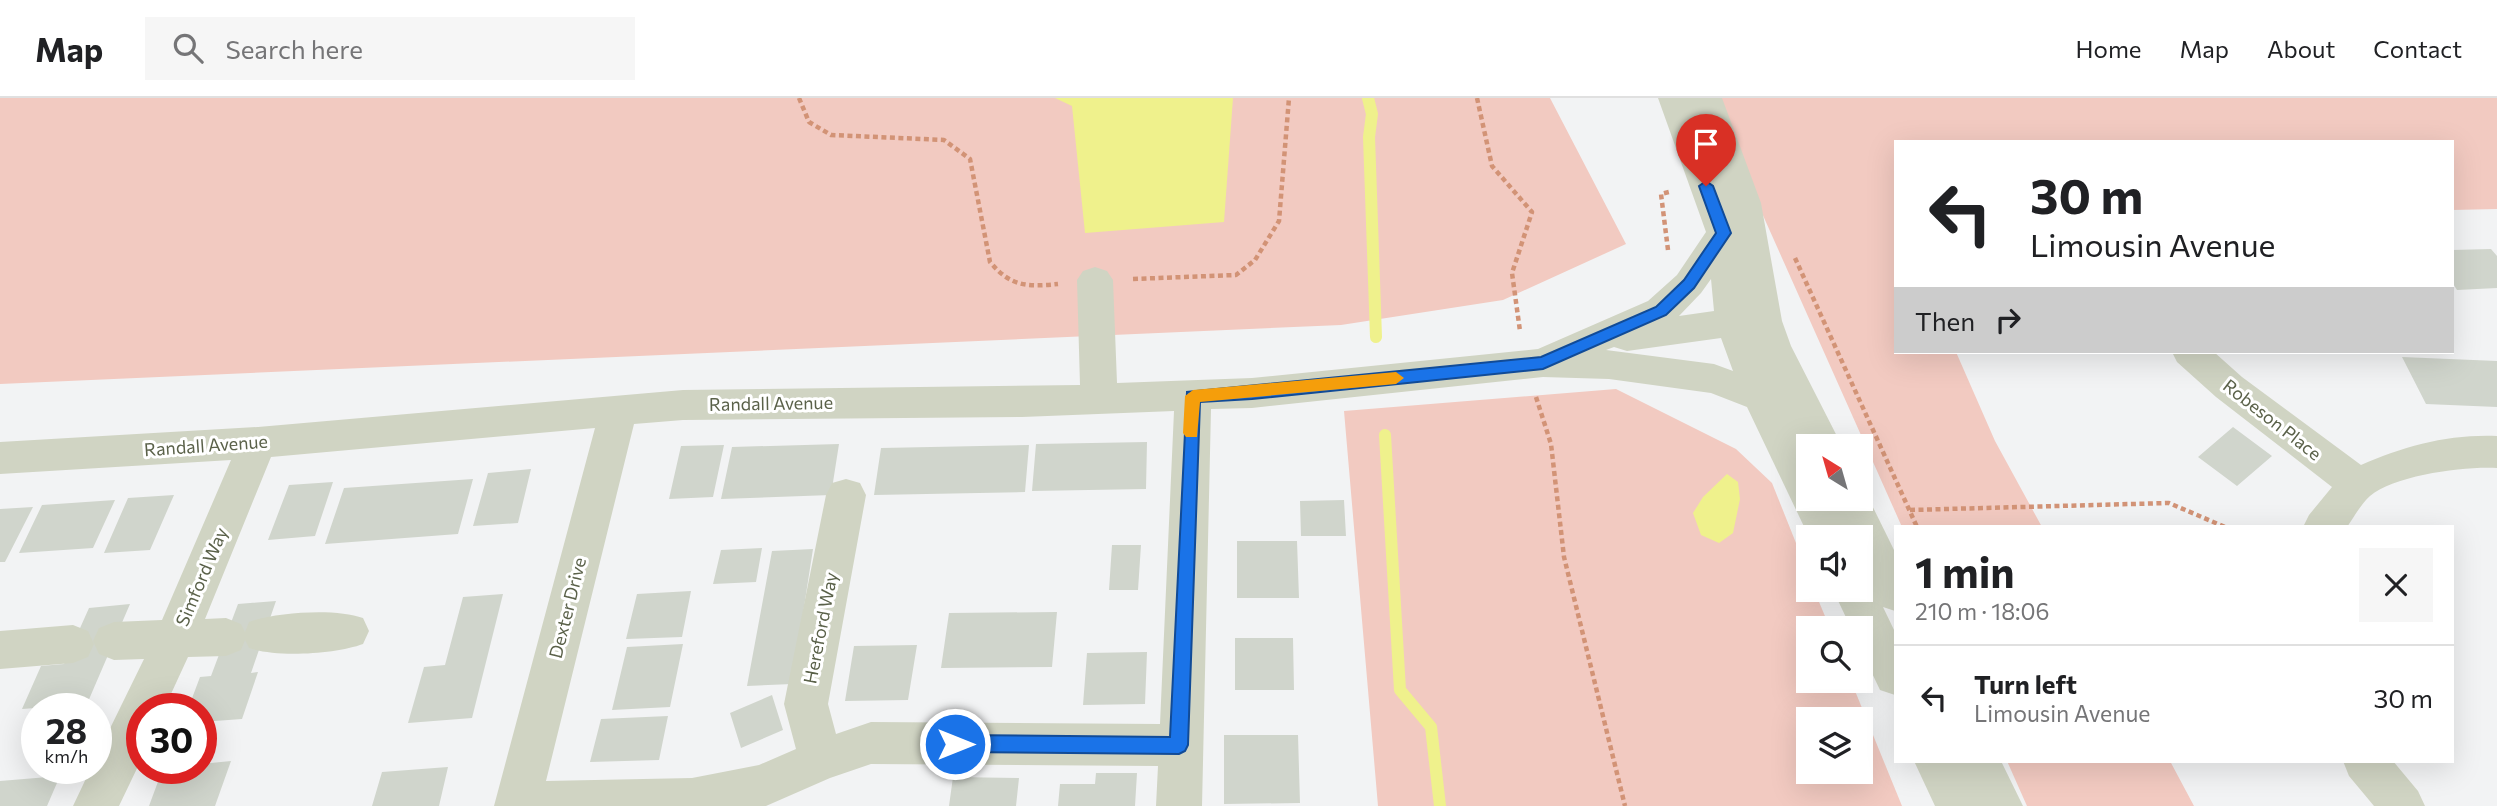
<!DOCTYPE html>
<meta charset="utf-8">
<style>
body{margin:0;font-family:Commissioner,sans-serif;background:#f6f6f6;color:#202124;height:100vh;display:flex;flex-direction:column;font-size:26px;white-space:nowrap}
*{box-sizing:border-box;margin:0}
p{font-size:23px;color:#757577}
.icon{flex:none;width:38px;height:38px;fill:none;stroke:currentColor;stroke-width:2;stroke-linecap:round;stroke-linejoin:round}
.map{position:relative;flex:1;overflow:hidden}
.sheet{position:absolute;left:1894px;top:427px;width:560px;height:238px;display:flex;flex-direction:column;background:#fff;border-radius:0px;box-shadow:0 7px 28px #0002}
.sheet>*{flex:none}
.top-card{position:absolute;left:1894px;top:42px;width:560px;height:214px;border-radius:0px;box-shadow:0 7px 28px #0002;background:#fff;color:#202124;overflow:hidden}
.needle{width:46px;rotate:323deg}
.buttons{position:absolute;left:1796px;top:336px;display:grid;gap:14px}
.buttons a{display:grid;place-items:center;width:77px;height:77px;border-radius:0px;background:#fff;box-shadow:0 7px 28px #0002;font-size:35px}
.speed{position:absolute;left:21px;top:595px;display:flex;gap:14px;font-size:35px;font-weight:700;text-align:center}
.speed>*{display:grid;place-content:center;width:91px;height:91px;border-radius:50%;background:#fff;box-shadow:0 7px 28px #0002;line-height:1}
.speed small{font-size:18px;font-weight:400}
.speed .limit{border:10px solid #d22;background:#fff;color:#111}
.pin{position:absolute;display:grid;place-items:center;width:60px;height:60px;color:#fff;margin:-72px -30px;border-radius:50% 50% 50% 0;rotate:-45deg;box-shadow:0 0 7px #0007}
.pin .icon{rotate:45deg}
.me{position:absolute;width:77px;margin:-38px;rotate:90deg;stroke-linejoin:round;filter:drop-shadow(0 0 5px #0008)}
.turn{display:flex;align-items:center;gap:24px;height:147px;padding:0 21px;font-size:32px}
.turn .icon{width:91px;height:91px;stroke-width:2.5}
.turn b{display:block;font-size:49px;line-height:60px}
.then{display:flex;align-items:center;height:66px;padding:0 21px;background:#0003;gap:14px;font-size:26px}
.round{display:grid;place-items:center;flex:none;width:74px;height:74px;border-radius:0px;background:#f6f6f6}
.overview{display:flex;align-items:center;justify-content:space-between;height:119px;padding:0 21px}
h1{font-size:42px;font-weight:700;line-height:52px}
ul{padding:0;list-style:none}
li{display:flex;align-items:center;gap:21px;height:105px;padding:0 21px;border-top:2px solid #e0e0e0}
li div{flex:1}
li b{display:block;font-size:26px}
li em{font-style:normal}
header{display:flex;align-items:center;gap:42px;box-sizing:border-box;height:98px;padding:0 35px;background:#fff;border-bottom:2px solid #e0e0e0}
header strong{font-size:33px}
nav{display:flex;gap:38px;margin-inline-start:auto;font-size:24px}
.search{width:490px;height:63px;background:#f6f6f6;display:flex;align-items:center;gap:18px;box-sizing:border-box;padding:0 24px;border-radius:0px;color:#757577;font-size:26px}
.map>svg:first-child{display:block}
.green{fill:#f2cac1;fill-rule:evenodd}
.water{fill:#eff18c}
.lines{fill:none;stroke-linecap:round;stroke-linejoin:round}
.stream{stroke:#eff18c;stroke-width:12}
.building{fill:#d0d5cc}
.path{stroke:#d29376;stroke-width:4.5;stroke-dasharray:5 3.5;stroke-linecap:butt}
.minor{fill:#d0d4c3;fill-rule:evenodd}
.route{fill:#1a73e8;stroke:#114b97;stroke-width:2}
.slow{fill:#f59e0b}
.labels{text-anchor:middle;stroke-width:6;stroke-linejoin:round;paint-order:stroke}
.street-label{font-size:18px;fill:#5a6149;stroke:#fff}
</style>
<header>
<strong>Map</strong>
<div class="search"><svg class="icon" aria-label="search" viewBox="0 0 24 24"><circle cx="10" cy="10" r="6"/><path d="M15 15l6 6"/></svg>Search here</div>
<nav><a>Home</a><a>Map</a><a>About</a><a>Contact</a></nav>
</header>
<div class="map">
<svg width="2497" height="708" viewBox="0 0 2497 708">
<rect width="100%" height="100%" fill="#f2f3f4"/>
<path class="green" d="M 0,0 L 1550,0 L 1626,146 L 1503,202 L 1341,227 L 0,286 Z
M 1705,0 L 2497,0 L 2497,111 L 2452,112 L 2452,44 L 1895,44 L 1895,254 L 1956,254 L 1995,343 L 2042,429 L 1902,429 L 1753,95 Z
M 1616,291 L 1736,351 L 1772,385 L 1808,475 L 1808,492 L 1814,492 L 1830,530 L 1808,530 L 1808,583 L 1851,583 L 1902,708 L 1378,708 L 1344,313 ZM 1808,621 L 1860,621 L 1860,674 L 1808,674 Z
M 2007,663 L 2170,663 L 2194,708 L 2027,708 Z"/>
<path class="water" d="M 1055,0 L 1233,0 L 1224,124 L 1085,135 L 1072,8 Z
M 1727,376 L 1738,384 L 1740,401 L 1733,435 L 1719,445 L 1701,437 L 1693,415 L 1703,399 Z"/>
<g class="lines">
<path class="stream" d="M 1368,0 L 1372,16 L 1369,39 L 1376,239
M 1385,337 L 1400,592 L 1431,629 L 1440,708"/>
</g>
<path class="building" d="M 2491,151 L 2497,158 L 2497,190 L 2457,192 L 2452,184 L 2452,152 Z
M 2402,259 L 2497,263 L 2497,309 L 2426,306 Z
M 2233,329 L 2272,358 L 2237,388 L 2198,359 Z
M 1147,344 L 1146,391 L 1032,393 L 1036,346 Z
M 839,346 L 831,397 L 721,401 L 732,349 Z
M 724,347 L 713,399 L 669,401 L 681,348 Z
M 1029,347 L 1025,394 L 874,397 L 881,350 Z
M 531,371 L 518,425 L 473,428 L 488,375 Z
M 473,381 L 458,436 L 325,446 L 344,390 Z
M 333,384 L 315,438 L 268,442 L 289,387 Z
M 174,397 L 150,452 L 104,455 L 128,400 Z
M 115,402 L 93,450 L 19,455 L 42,407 Z
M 1344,402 L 1346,438 L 1301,438 L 1300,403 Z
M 33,409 L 5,464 L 0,464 L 0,411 Z
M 1237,443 L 1297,443 L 1299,500 L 1237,500 Z
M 1112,447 L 1141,447 L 1138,492 L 1109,492 Z
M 762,450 L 756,484 L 713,486 L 721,452 Z
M 813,451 L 792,586 L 747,588 L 772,453 Z
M 691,493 L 682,539 L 626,541 L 637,496 Z
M 503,496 L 472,620 L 408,625 L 424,569 L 445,567 L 463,499 Z
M 276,503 L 251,575 L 258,574 L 242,621 L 201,624 L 201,611 L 188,611 L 200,579 L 211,578 L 238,506 Z
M 130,506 L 87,606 L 22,611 L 41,568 L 64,566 L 89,510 Z
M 1057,514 L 1052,569 L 941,570 L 949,515 Z
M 1235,540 L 1293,540 L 1294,592 L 1235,592 Z
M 683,546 L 670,609 L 612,612 L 627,549 Z
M 917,547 L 908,602 L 845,603 L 854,548 Z
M 1147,554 L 1145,606 L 1083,607 L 1087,555 Z
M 772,597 L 783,632 L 741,650 L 730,615 Z
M 668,618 L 659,662 L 590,664 L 601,621 Z
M 1224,637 L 1298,637 L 1300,705 L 1224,706 Z
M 231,663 L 215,708 L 149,708 L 163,670 L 201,670 L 201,666 Z
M 448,669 L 439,708 L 372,708 L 382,674 Z
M 1096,675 L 1137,675 L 1135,708 L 1058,708 L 1060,686 L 1095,686 Z
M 60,678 L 47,708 L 0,708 L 0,683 Z
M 953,679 L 1019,680 L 1016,708 L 949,708 Z"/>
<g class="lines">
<path class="path" d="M 799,0 L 809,24 L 831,37 L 944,42 L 970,61 L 990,164 C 1011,189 1027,189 1058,186
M 1477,0 L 1492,68 L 1532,114 L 1512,175 L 1520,233
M 1668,152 L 1661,96 L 1669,94
M 1795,160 L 1917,429
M 1133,181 L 1236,177 L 1255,162 L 1279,123 L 1289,0
M 1536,299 L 1551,346 L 1564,459 L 1625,708
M 1910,412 L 2169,405 L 2225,429"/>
<path class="minor" d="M 1658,0 L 1690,0 L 1694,12 L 1690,0 L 1722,0 L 1761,105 L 1782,223 L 1791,248 L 1842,348 L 1808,348 L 1808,401 L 1860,401 L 1860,388 L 1863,389 L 1895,454 L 1895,513 L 1883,509 L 1895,534 L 1895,597 L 1880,592 L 1860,550 L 1860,530 L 1851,530 L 1833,492 L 1860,492 L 1860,476 L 1866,478 L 1860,466 L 1860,439 L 1809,439 L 1747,309 L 1711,295 L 1609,281 L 1543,279 L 1252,310 L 1211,311 L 1202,708 L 1156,708 L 1158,668 L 871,666 L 830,680 L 766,708 L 494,708 L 595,330 L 271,359 L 205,521 L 226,520 L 241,526 L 245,534 L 249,524 C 276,514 336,510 363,520 L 369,533 L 363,546 C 336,556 276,560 249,550 L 245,542 L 241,552 L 226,558 L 188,559 L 164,611 L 142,611 L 142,660 L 119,708 L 73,708 L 91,670 L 96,670 L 96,659 L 144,561 L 114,562 L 99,556 L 93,543 L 99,530 L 114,524 L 162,522 L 231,362 L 0,376 L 0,344 L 258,329 L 683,292 L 1080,287 L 1077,182 L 1083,173 L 1095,169 L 1107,173 L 1113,182 L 1117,285 L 1252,280 L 1538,251 L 1648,203 L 1677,177 L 1706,134 ZM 1711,181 L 1714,213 L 1679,218 L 1701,195 ZM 1721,240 L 1733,273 L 1714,266 L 1606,252 L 1614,249 L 1627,253 ZM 1174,313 L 1160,626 L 871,624 L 836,636 L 828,606 L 866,397 L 860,385 L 846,381 L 832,385 L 826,397 L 784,606 L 796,651 L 759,667 L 692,680 L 546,683 L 634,326 L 683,322 L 1022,319 Z
M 2172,254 L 2214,254 L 2242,279 L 2361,367 C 2404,348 2449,336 2497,338 L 2497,370 C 2465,368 2395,377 2370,398 C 2361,406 2354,419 2347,429 L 2303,429 L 2309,417 L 2332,389 L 2216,299 L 2177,264 Z
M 73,527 L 88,533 L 94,546 L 88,559 L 73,565 L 0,571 L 0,533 Z
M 1914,663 L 2001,663 L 2023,708 L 1935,708 Z
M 2343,663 L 2393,663 L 2418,693 L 2425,708 L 2374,708 L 2349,678 Z"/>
</g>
<path class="route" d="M 1706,83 L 1713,88 L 1731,135 L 1694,190 L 1666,217 L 1543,271 L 1252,301 L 1200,304 L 1188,647 L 1185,653 L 1179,656 L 955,654 L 948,652 L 946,646 L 948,640 L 955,637 L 1170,639 L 1187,294 L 1541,259 L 1656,209 L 1684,182 L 1716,135 L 1699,88 Z"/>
<path class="slow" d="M 1396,274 L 1404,280 L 1396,286 L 1200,304 L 1197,339 L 1186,339 L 1183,335 L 1185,298 L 1193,292 Z"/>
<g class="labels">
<g class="street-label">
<text transform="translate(771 306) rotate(-1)" y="6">Randall Avenue</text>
<text transform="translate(2272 322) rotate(38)" y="6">Robeson Place</text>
<text transform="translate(206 348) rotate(-4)" y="6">Randall Avenue</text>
<text transform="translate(202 479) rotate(-67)" y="6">Simford Way</text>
<text transform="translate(568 510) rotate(-76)" y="6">Dexter Drive</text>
<text transform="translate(821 530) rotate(-79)" y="6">Hereford Way</text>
</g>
</g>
</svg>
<div class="buttons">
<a><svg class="needle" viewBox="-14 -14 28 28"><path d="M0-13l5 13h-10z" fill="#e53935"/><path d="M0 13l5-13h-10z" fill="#757577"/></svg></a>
<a><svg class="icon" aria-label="sound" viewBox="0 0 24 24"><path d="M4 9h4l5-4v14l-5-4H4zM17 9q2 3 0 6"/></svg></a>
<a><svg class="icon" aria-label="search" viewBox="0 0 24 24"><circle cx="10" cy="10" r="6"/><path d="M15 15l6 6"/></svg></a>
<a><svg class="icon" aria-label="layers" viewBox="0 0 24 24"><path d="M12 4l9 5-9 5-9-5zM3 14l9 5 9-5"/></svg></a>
</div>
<div class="speed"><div>28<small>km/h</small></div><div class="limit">30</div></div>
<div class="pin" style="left:1706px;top:88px;background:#d93025"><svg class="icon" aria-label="arrive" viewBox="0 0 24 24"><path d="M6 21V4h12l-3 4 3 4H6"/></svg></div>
<svg class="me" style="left:955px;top:646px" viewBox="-20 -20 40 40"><circle r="17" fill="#1a73e8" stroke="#fff" stroke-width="3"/><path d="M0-11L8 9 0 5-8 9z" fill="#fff"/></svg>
<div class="top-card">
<div class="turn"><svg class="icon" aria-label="left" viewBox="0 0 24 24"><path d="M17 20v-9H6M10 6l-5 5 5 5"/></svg><div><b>30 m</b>Limousin Avenue</div></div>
<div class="then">Then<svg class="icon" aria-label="right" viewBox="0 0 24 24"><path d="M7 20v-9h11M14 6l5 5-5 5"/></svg></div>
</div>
<section class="sheet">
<div class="overview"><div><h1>1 min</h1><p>210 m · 18:06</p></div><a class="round"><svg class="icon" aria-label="close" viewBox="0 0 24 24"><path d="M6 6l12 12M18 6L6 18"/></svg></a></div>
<ul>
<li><svg class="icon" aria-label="left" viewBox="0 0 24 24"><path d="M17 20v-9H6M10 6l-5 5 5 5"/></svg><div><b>Turn left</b><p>Limousin Avenue</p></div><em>30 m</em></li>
</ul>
</section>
</div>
